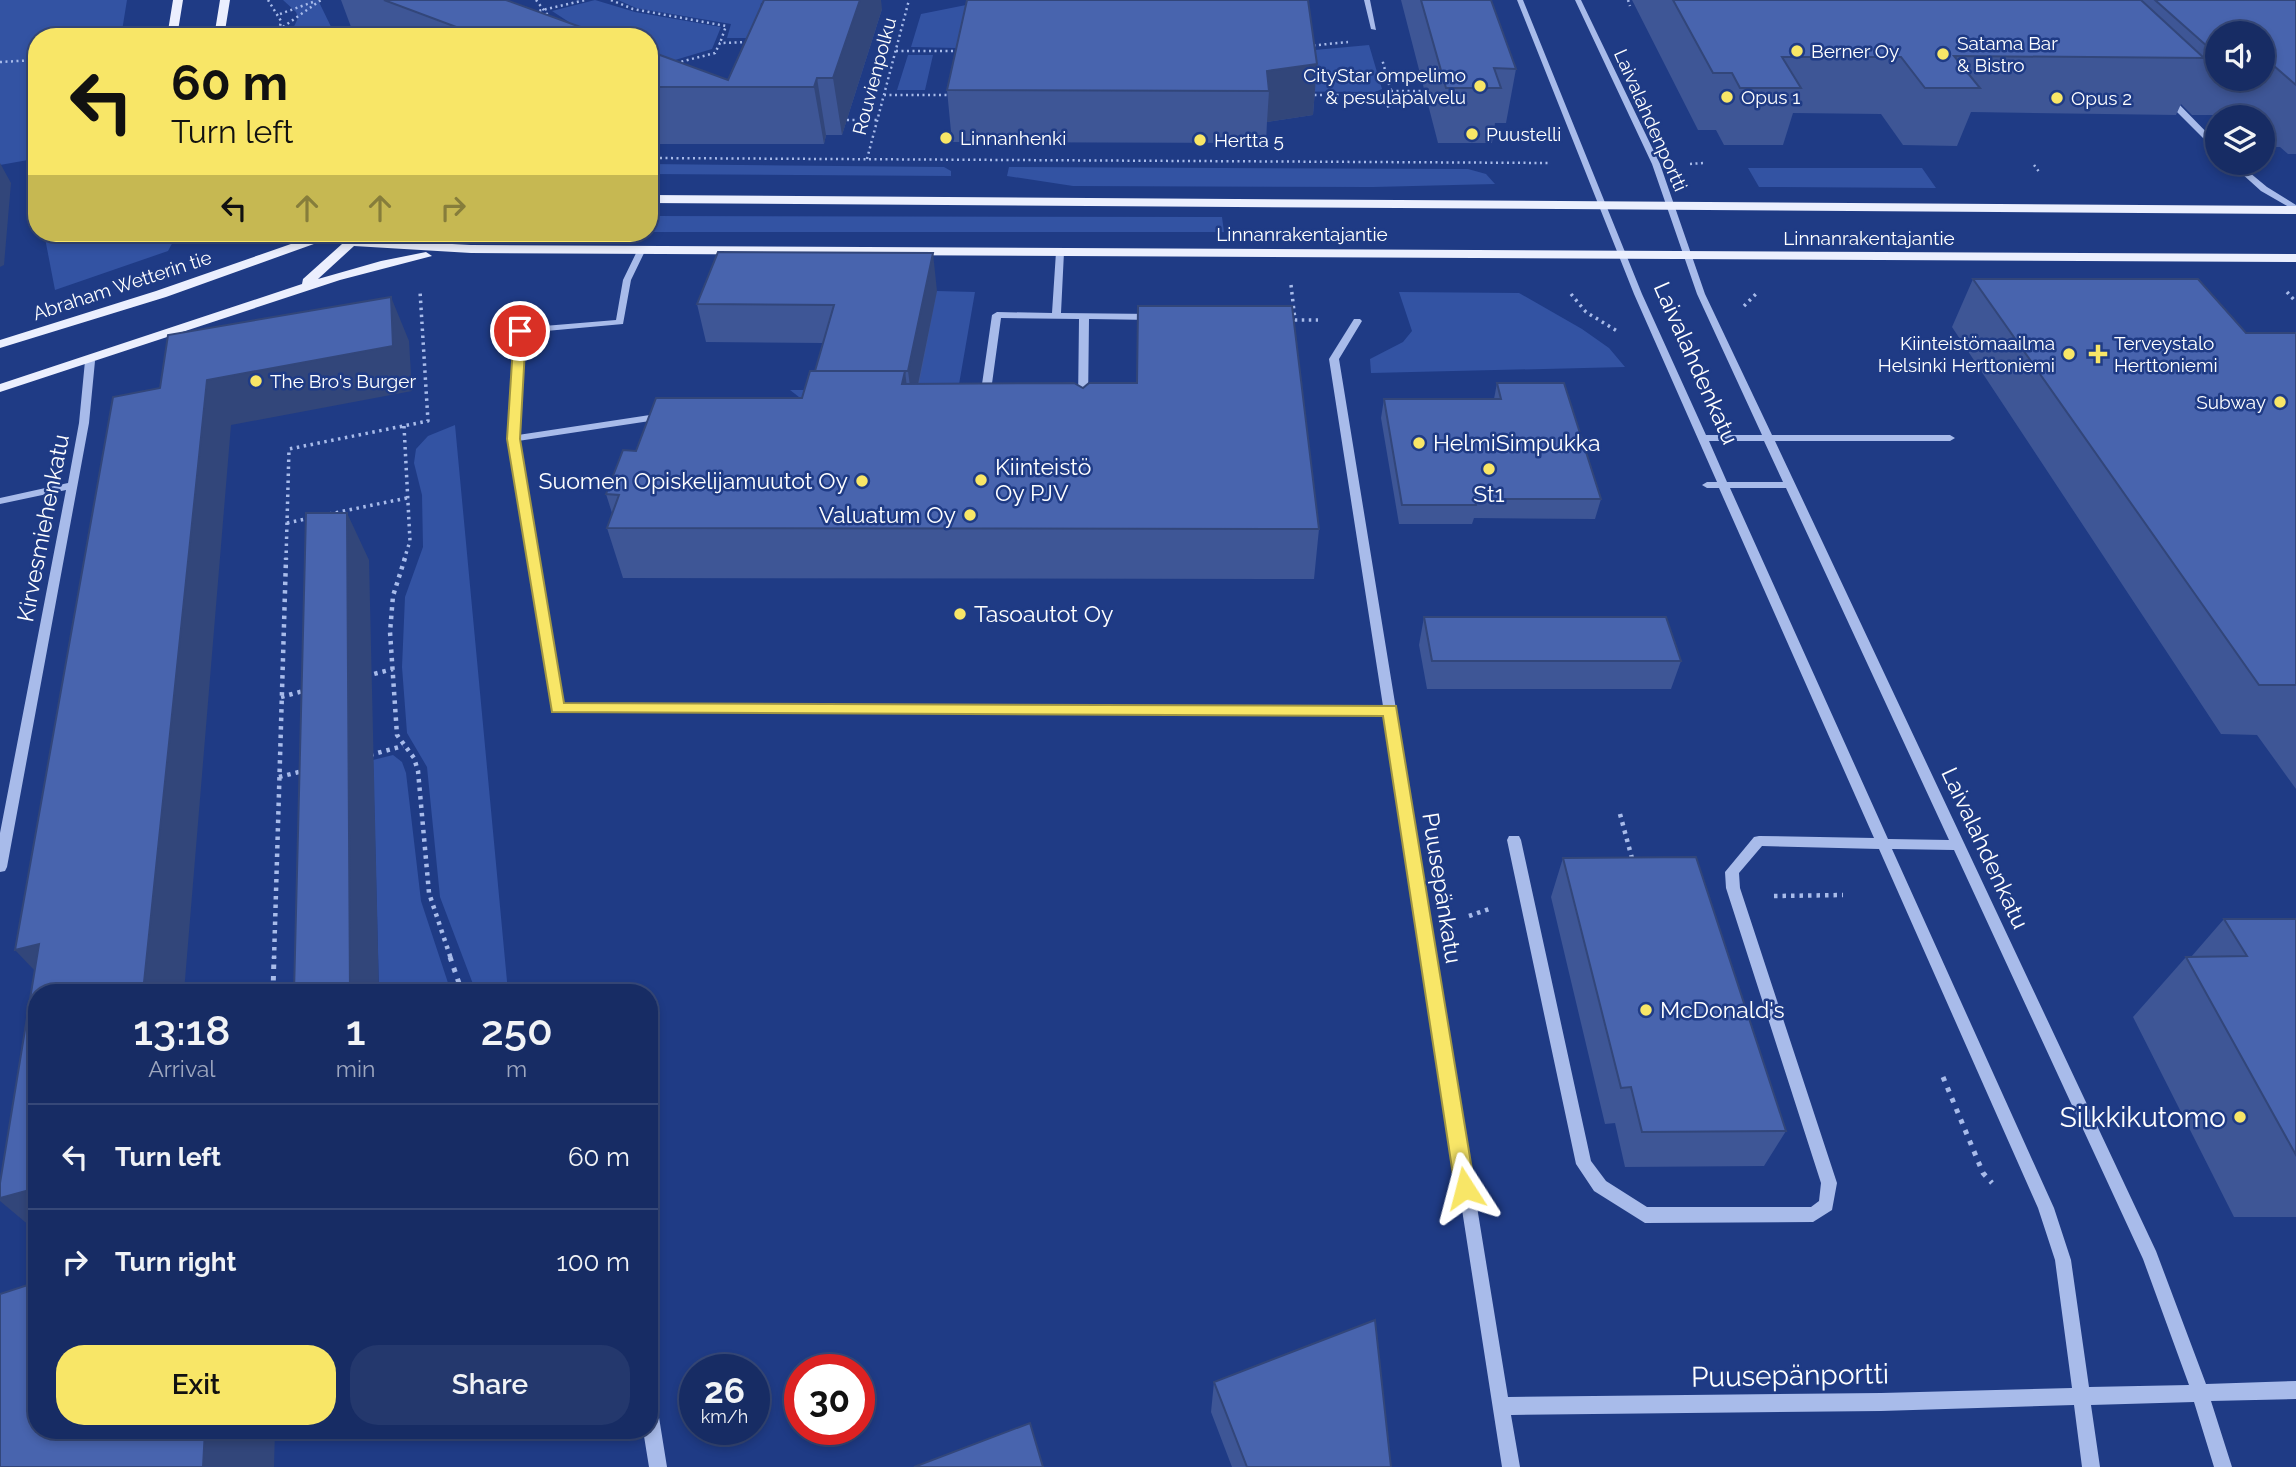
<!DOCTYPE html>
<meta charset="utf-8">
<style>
body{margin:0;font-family:Raleway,sans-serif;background:#24386d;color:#f1f3f6;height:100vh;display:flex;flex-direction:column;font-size:26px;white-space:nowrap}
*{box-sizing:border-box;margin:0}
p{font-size:23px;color:#9ea7bf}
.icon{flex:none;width:38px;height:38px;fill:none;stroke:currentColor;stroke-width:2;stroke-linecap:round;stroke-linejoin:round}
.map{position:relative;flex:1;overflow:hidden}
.details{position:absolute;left:28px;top:984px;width:630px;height:455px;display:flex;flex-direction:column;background:#172c64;border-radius:28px;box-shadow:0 4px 10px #0003,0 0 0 2px #364878}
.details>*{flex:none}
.hud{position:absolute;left:28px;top:28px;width:630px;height:214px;border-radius:28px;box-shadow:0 4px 10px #0003,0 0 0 2px #364878;background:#f8e667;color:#111;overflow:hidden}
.fabs{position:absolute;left:2205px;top:21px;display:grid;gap:14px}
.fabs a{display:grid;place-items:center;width:70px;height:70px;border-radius:50%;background:#172c64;box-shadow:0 4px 10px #0003,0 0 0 2px #364878;font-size:35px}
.speed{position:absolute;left:679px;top:1354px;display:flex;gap:14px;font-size:35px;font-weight:700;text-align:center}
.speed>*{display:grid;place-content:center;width:91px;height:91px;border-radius:50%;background:#172c64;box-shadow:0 4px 10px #0003,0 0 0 2px #364878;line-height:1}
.speed small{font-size:18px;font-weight:400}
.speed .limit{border:10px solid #d22;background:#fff;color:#111}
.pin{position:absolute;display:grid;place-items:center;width:60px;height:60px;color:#fff;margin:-30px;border:4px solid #fff;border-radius:50%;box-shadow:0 2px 7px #0007}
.me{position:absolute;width:77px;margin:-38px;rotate:351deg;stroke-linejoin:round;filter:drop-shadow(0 0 5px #0008)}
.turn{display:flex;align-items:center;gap:24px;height:147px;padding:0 28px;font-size:32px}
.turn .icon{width:91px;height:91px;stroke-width:2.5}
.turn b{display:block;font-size:49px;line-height:60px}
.lanes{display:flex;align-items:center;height:66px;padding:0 28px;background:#0003;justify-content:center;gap:35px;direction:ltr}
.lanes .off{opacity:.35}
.eta{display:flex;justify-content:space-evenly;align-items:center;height:119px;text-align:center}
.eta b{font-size:42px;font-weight:600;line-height:49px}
.button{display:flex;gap:14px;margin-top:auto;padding:14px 28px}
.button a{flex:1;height:80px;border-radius:28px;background:#f8e667;color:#111;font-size:28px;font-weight:600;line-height:80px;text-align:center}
.button a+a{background:#24386d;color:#f1f3f6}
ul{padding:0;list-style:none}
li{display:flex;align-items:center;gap:21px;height:105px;padding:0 28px;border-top:2px solid #364878}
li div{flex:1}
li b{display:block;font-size:26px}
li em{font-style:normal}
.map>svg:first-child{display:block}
.green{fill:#3353a3}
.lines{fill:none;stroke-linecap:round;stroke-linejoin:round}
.path-far3{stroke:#a8bbea;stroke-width:2.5;stroke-dasharray:2 3.5;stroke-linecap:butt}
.path-far2{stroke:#a8bbea;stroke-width:3.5;stroke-dasharray:2.5 4.5;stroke-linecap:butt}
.path-far1{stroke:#a8bbea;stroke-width:4.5;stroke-dasharray:3.5 5;stroke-linecap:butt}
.path{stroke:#a8bbea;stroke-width:5;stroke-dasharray:4.5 7;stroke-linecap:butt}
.minor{fill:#a8bbea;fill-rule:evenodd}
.major{fill:#ebeffe;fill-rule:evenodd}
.wall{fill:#3e5696;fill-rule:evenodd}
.shaded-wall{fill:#32467a}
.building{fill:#4864ae;stroke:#32467a;stroke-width:2}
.route{fill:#f8e667;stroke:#a19643;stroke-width:2}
.poi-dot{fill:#f8e667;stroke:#1f3b85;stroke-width:2.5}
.labels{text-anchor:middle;stroke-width:5;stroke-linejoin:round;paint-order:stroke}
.far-poi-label{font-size:19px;fill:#fff;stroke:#1f3b85;text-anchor:start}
.far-street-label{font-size:19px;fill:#fff;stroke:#1f3b85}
.street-label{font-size:23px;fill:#fff;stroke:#1f3b85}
.poi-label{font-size:23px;fill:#fff;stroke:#1f3b85;text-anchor:start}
.near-poi-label{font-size:28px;fill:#fff;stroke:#1f3b85;text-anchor:end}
.near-street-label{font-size:28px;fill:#fff;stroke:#1f3b85}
</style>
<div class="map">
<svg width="2296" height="1467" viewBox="0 0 2296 1467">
<rect width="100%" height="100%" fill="#1f3b85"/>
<path class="green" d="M 0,0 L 127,0 L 121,37 L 37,37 L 37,196 L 28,160 L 0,165 Z
M 283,0 L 318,0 L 336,37 L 289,37 L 298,18 L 296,12 Z
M 595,0 L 635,12 L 721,27 L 712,49 L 675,60 L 649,55 L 649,37 L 592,37 L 552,11 Z
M 618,0 L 768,0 L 769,2 L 761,3 L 754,38 L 727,38 L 731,24 L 636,8 Z
M 966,5 L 956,48 L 911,47 L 921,14 Z
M 1369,45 L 1382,89 L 1375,92 L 1100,90 L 1293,52 Z
M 908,55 L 933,55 L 925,90 L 897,90 Z
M 649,164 L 944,167 L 951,171 L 951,176 L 649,174 Z
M 1009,167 L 1468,169 L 1486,174 L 1495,184 L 1373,187 L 1073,186 L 1007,176 Z
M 1748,168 L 1922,168 L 1936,188 L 1759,187 Z
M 649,216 L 1222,217 L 1224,232 L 649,232 Z
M 44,233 L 171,233 L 175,238 L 168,251 L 55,290 Z
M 937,291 L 975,292 L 958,390 L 943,398 L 799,397 L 790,390 L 805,390 Z
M 1399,292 L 1519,293 L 1582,329 L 1609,348 L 1625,367 L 1371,373 L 1370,359 L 1403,342 L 1412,331 Z
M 455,425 L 508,992 L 476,992 L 440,897 L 427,767 L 407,733 L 402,667 L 405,597 L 423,547 L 422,495 L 414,463 L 416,449 L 428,436 Z
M 393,755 L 402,762 L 406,773 L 421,901 L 451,992 L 379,992 L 373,760 Z"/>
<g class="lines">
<path class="path-far3" d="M 268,0 L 281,21 L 278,37
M 536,0 L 550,18
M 611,0 L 633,9 L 726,26 L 720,43
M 1628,0 L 1630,6
M 534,12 L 585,0
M 280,14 L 313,2
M 283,27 L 321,0
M 1308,46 L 1348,42
M 896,51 L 959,51
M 0,62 L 37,60
M 676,63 L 715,53 L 720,43 L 751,42
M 1391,91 L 1425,91
M 884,95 L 953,95
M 1309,95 L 1392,95 L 1382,59
M 1385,95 L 1389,110
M 847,120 L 877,120
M 649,158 L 1551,163
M 867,159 L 909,0
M 1690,164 L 1704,163
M 2034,165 L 2040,173
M 191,239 L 205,233"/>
<path class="path-far2" d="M 1291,285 L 1295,320 L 1318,320
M 2287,292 L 2296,302
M 1571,294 L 1586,312 L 1617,331
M 1744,306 L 1756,294
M 404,426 L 410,541 L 404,560
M 329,514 L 407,498
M 287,523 L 310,518
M 286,560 L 289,449 L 428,421 L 420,291"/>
<path class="path-far1" d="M 405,558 L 393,596 L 390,632 L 397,735 L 414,758 L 418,771 L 429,893 L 451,959
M 366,676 L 393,669
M 281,697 L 307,690
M 370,755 L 403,746
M 279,777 L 303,771
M 1620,814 L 1633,862
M 1774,896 L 1843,895
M 1469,916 L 1492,908
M 274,959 L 286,558"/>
<path class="path" d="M 450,957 L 462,992
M 273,992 L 274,957
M 1943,1077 L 1983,1173 L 1992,1183"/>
<path class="minor" d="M 1364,0 L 1370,0 L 1376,30 L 1371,29 Z
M 1517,0 L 1523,0 L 1642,294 L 1706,435 L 1762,435 L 1697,294 L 1652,164 L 1575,0 L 1581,0 L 1660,164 L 1705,294 L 1772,435 L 1950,435 L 1955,438 L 1950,441 L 1775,441 L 2156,1251 L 2206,1384 L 2296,1381 L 2296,1399 L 2211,1401 L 2232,1467 L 2214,1467 L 2194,1402 L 2091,1405 L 2100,1467 L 2082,1467 L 2074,1405 L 1881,1411 L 1511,1415 L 1520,1467 L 1502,1467 L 1385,714 L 557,712 L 551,708 L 508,439 L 515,331 L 520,328 L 616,320 L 623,280 L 639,247 L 646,249 L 631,280 L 623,324 L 524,333 L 518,435 L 663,413 L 668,416 L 663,419 L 518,441 L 562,704 L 1383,706 L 1329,359 L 1354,319 L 1360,319 L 1362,321 L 1339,359 L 1508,1397 L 1881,1393 L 2072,1388 L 2055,1260 L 2038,1208 L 1879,849 L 1762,846 L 1739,873 L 1740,888 L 1837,1183 L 1832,1210 L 1813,1222 L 1645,1223 L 1594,1191 L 1576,1164 L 1507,840 L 1509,836 L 1519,836 L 1521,840 L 1591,1161 L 1606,1181 L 1647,1207 L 1811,1207 L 1819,1201 L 1821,1183 L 1726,888 L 1725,872 L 1754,837 L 1759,836 L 1874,838 L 1719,488 L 1707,488 L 1702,485 L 1707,482 L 1717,482 L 1634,294 ZM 1709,441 L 1764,441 L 1783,482 L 1727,482 ZM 1730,488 L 1786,488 L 1949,840 L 1888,839 ZM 1892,849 L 1954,850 L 2143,1259 L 2189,1385 L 2089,1387 L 2071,1260 L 2054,1208 Z
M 2165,96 L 2171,96 L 2217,143 L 2217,149 L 2214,149 L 2165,100 Z
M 2230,163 L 2238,163 L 2267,187 L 2296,205 L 2296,211 L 2261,191 Z
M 1060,249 L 1064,252 L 1061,313 L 1153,314 L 1158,317 L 1153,320 L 1089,319 L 1088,404 L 1083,407 L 1078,404 L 1079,319 L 1001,318 L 990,398 L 988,400 L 982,400 L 980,398 L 992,315 L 997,312 L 1052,313 L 1056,252 Z
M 90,358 L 95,361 L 89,423 L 7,867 L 5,871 L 0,872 L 0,833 L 66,490 L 0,504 L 0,498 L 68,483 L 79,423 L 85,361 Z
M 649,1402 L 655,1405 L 658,1411 L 667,1467 L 649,1467 L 643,1430 L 649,1430 Z"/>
<path class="major" d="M 173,0 L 183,0 L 177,37 L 167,37 Z
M 220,0 L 230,0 L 224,37 L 214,37 Z
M 649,195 L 2296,206 L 2296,214 L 649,203 Z
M 304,233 L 327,233 L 346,237 L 348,233 L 358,233 L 358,239 L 471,245 L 2296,254 L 2296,262 L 471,253 L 354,246 L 318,279 L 381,261 L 426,252 L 432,256 L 340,280 L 0,392 L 0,384 L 302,284 L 303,279 L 342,244 L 325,240 L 166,297 L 0,348 L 0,340 L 156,291 L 311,237 Z"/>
</g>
<path class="wall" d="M 341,0 L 506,0 L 608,37 L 359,37 L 354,35 Z
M 1401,0 L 1491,0 L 1516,69 L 1506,123 L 1495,123 L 1492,143 L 1438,143 Z
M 1632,0 L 2296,0 L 2296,154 L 2288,154 L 2280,147 L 2269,147 L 2263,141 L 2263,117 L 2238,117 L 2236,115 L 2192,115 L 2181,104 L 2176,115 L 1971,112 L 1957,146 L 1903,145 L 1881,114 L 1793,113 L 1783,145 L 1724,145 L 1716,130 L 1698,130 ZM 2217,33 L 2263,33 L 2263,79 L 2217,79 Z
M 882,9 L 842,135 L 826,135 L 824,144 L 649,144 L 649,87 L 728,80 Z
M 1317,64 L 1313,115 L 1267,122 L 1266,143 L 952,142 L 947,90 Z
M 1973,279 L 2246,333 L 2296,333 L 2296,789 L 2257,735 L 2221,734 L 1952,327 Z
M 937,291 L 919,384 L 1319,529 L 1314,579 L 623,578 L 607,528 L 612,513 L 606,494 L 636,451 L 802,398 L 815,371 L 823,343 L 706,342 L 697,304 Z
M 1497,383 L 1601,499 L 1595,519 L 1474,518 L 1472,524 L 1399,524 L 1381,418 L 1384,399 L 1494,399 Z
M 1424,617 L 1681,661 L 1671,689 L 1427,689 L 1419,645 Z
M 1563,858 L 1786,1131 L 1764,1166 L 1625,1167 L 1615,1123 L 1605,1124 L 1551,897 Z
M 2224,919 L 2296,919 L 2296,1217 L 2234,1217 L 2133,1017 L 2186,957 L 2191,957 Z
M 1214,1382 L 1391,1467 L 1232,1467 L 1211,1412 Z"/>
<path class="shaded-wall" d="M 860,0 L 881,0 L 882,9 L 842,135 L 833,78 Z
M 1317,64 L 1313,115 L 1267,122 L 1269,91 L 1267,71 Z
M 817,78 L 826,135 L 824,144 L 814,87 Z
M 0,163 L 11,183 L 4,265 L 0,267 Z
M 933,253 L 937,291 L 913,409 L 908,371 Z
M 391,297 L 409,341 L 412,391 L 231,425 L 184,992 L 143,992 L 207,380 Z
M 905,371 L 911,420 L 902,384 Z
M 347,513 L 369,560 L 379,992 L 350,992 Z
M 39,944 L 55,992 L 15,950 Z
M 37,1188 L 37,1232 L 0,1201 L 0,1198 Z
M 205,1430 L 275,1430 L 274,1467 L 203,1467 Z"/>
<path class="building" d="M 384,0 L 506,0 L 608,37 L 483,37 Z
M 764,0 L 860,0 L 833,78 L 817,78 L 814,87 L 649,87 L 649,51 L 728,80 Z
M 967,0 L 1308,0 L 1317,64 L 1267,71 L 1269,91 L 947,90 Z
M 1421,0 L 1491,0 L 1516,69 L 1494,68 L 1501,88 L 1446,88 Z
M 1673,0 L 2141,0 L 2204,58 L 1954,56 L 1980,88 L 1925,88 L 1901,57 L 1782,57 L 1801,88 L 1740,88 L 1732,73 L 1713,73 Z
M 2155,0 L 2296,0 L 2296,85 L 2266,59 L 2263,59 L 2263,33 L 2217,33 L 2217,55 Z
M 718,252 L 933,253 L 908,371 L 815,371 L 834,305 L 697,304 Z
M 1973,279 L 2198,279 L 2246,333 L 2296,333 L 2296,685 L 2259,685 Z
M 391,297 L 393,346 L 207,380 L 143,992 L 37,992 L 37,1188 L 0,1198 L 0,1183 L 39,944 L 15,950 L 113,397 L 160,388 L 168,335 Z
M 1138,306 L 1292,306 L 1319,529 L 607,528 L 619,495 L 606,494 L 623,450 L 636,451 L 656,398 L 802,398 L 810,371 L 905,371 L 902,384 L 1074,383 L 1083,388 L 1089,383 L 1137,383 Z
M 1497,383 L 1564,383 L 1601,499 L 1475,499 L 1476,505 L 1402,505 L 1384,399 L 1501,399 Z
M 306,513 L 347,513 L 350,992 L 294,992 Z
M 1424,617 L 1666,617 L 1681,661 L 1432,661 Z
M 1696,857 L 1786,1131 L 1642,1132 L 1631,1087 L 1621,1088 L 1563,858 Z
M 2224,919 L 2296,919 L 2296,1155 L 2186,957 L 2247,956 Z
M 37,1282 L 37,1430 L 205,1430 L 203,1467 L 0,1467 L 0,1294 Z
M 1375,1320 L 1391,1467 L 1247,1467 L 1214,1382 Z
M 1030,1423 L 1043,1467 L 914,1467 Z"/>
<path class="route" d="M 520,328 L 526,331 L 520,439 L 564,703 L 1396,706 L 1475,1188 L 1472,1194 L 1465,1197 L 1458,1194 L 1455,1188 L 1383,716 L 552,712 L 507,439 L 514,331 Z"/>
<g class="poi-dot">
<circle cx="1797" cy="51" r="7"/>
<circle cx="1943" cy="54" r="7"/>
<circle cx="1480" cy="86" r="7"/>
<circle cx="1727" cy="97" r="7"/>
<circle cx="2057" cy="98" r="7"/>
<circle cx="1472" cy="134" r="7"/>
<circle cx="946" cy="138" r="7"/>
<circle cx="1200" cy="140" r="7"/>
<circle cx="2069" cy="354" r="7"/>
<path d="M2094.5 343.5h7v7h7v7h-7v7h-7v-7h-7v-7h7z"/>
<circle cx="256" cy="381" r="7"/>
<circle cx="2280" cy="402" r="7"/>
<circle cx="1419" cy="443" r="7"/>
<circle cx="1489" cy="469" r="7"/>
<circle cx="981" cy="480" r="7"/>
<circle cx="862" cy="481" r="7"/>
<circle cx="970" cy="515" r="7"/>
<circle cx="960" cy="614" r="7"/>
<circle cx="1646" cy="1010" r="7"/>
<circle cx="2240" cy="1117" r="7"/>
</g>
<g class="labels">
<g class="far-poi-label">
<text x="1957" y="50">Satama Bar<tspan x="1957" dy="22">&amp; Bistro</tspan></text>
<text x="1811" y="58">Berner Oy</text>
<text x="1466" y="82" text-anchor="end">CityStar ompelimo<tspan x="1466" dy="22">&amp; pesulapalvelu</tspan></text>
<text x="1741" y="104">Opus 1</text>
<text x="2071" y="105">Opus 2</text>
<text x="1486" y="141">Puustelli</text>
<text x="960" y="145">Linnanhenki</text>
<text x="1214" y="147">Hertta 5</text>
<text x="2055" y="350" text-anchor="end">Kiinteistömaailma<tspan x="2055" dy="22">Helsinki Herttoniemi</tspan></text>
<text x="2114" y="350">Terveystalo<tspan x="2114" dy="22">Herttoniemi</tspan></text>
<text x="270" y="388">The Bro's Burger</text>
<text x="2266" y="409" text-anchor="end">Subway</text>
</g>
<g class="far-street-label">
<text transform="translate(874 76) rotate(-75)" y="7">Rouvienpolku</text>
<text transform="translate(1651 120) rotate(66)" y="7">Laivalahdenportti</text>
<text x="1302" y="241">Linnanrakentajantie</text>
<text x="1869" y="245">Linnanrakentajantie</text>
<text transform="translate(122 285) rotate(-18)" y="7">Abraham Wetterin tie</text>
</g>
<g class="street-label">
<text transform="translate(1696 363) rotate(66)" y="8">Laivalahdenkatu</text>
<text transform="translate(43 528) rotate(-79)" y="8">Kirvesmiehenkatu</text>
<text transform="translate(1985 848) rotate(65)" y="8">Laivalahdenkatu</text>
<text transform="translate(1442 888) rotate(81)" y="8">Puusepänkatu</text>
</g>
<g class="poi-label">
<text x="1433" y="451">HelmiSimpukka</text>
<text x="995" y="475">Kiinteistö<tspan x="995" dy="26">Oy PJV</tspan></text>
<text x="848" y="489" text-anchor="end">Suomen Opiskelijamuutot Oy</text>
<text x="1489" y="502" text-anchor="middle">St1</text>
<text x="956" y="523" text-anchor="end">Valuatum Oy</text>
<text x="974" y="622">Tasoautot Oy</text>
<text x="1660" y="1018">McDonald's</text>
</g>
<g class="near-poi-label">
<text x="2226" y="1127">Silkkikutomo</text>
</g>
<g class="near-street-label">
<text transform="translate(1790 1375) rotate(-1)" y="10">Puusepänportti</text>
</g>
</g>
</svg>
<div class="fabs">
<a><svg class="icon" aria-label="sound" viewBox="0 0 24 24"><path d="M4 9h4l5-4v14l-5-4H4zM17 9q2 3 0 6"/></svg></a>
<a><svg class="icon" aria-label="layers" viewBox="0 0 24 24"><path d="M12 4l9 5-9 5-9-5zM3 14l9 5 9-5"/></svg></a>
</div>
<div class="speed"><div>26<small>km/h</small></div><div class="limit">30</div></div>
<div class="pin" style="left:520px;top:331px;background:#d93025"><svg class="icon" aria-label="arrive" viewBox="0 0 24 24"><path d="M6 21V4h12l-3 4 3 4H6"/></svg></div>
<svg class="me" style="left:1465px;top:1188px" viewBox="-20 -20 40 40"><path d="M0-17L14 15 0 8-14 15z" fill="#f8e667" stroke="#fff" stroke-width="4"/></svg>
<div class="hud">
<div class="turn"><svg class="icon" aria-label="left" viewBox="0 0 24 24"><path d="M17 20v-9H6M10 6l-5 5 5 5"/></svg><div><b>60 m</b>Turn left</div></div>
<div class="lanes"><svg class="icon" aria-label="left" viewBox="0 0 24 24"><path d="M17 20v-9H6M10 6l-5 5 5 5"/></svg><svg class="icon off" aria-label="ahead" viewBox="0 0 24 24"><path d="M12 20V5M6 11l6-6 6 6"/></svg><svg class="icon off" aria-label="ahead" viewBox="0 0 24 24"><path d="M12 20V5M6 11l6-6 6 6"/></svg><svg class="icon off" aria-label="right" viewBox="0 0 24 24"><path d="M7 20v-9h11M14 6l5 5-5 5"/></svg></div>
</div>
<section class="details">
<div class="eta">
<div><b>13:18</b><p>Arrival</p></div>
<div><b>1</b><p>min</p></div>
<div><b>250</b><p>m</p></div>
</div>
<ul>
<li><svg class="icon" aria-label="left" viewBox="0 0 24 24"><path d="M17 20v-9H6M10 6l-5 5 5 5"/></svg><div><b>Turn left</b></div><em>60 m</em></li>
<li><svg class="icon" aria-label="right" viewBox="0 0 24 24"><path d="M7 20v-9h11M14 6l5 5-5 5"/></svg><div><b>Turn right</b></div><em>100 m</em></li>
</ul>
<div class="button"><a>Exit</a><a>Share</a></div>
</section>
</div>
